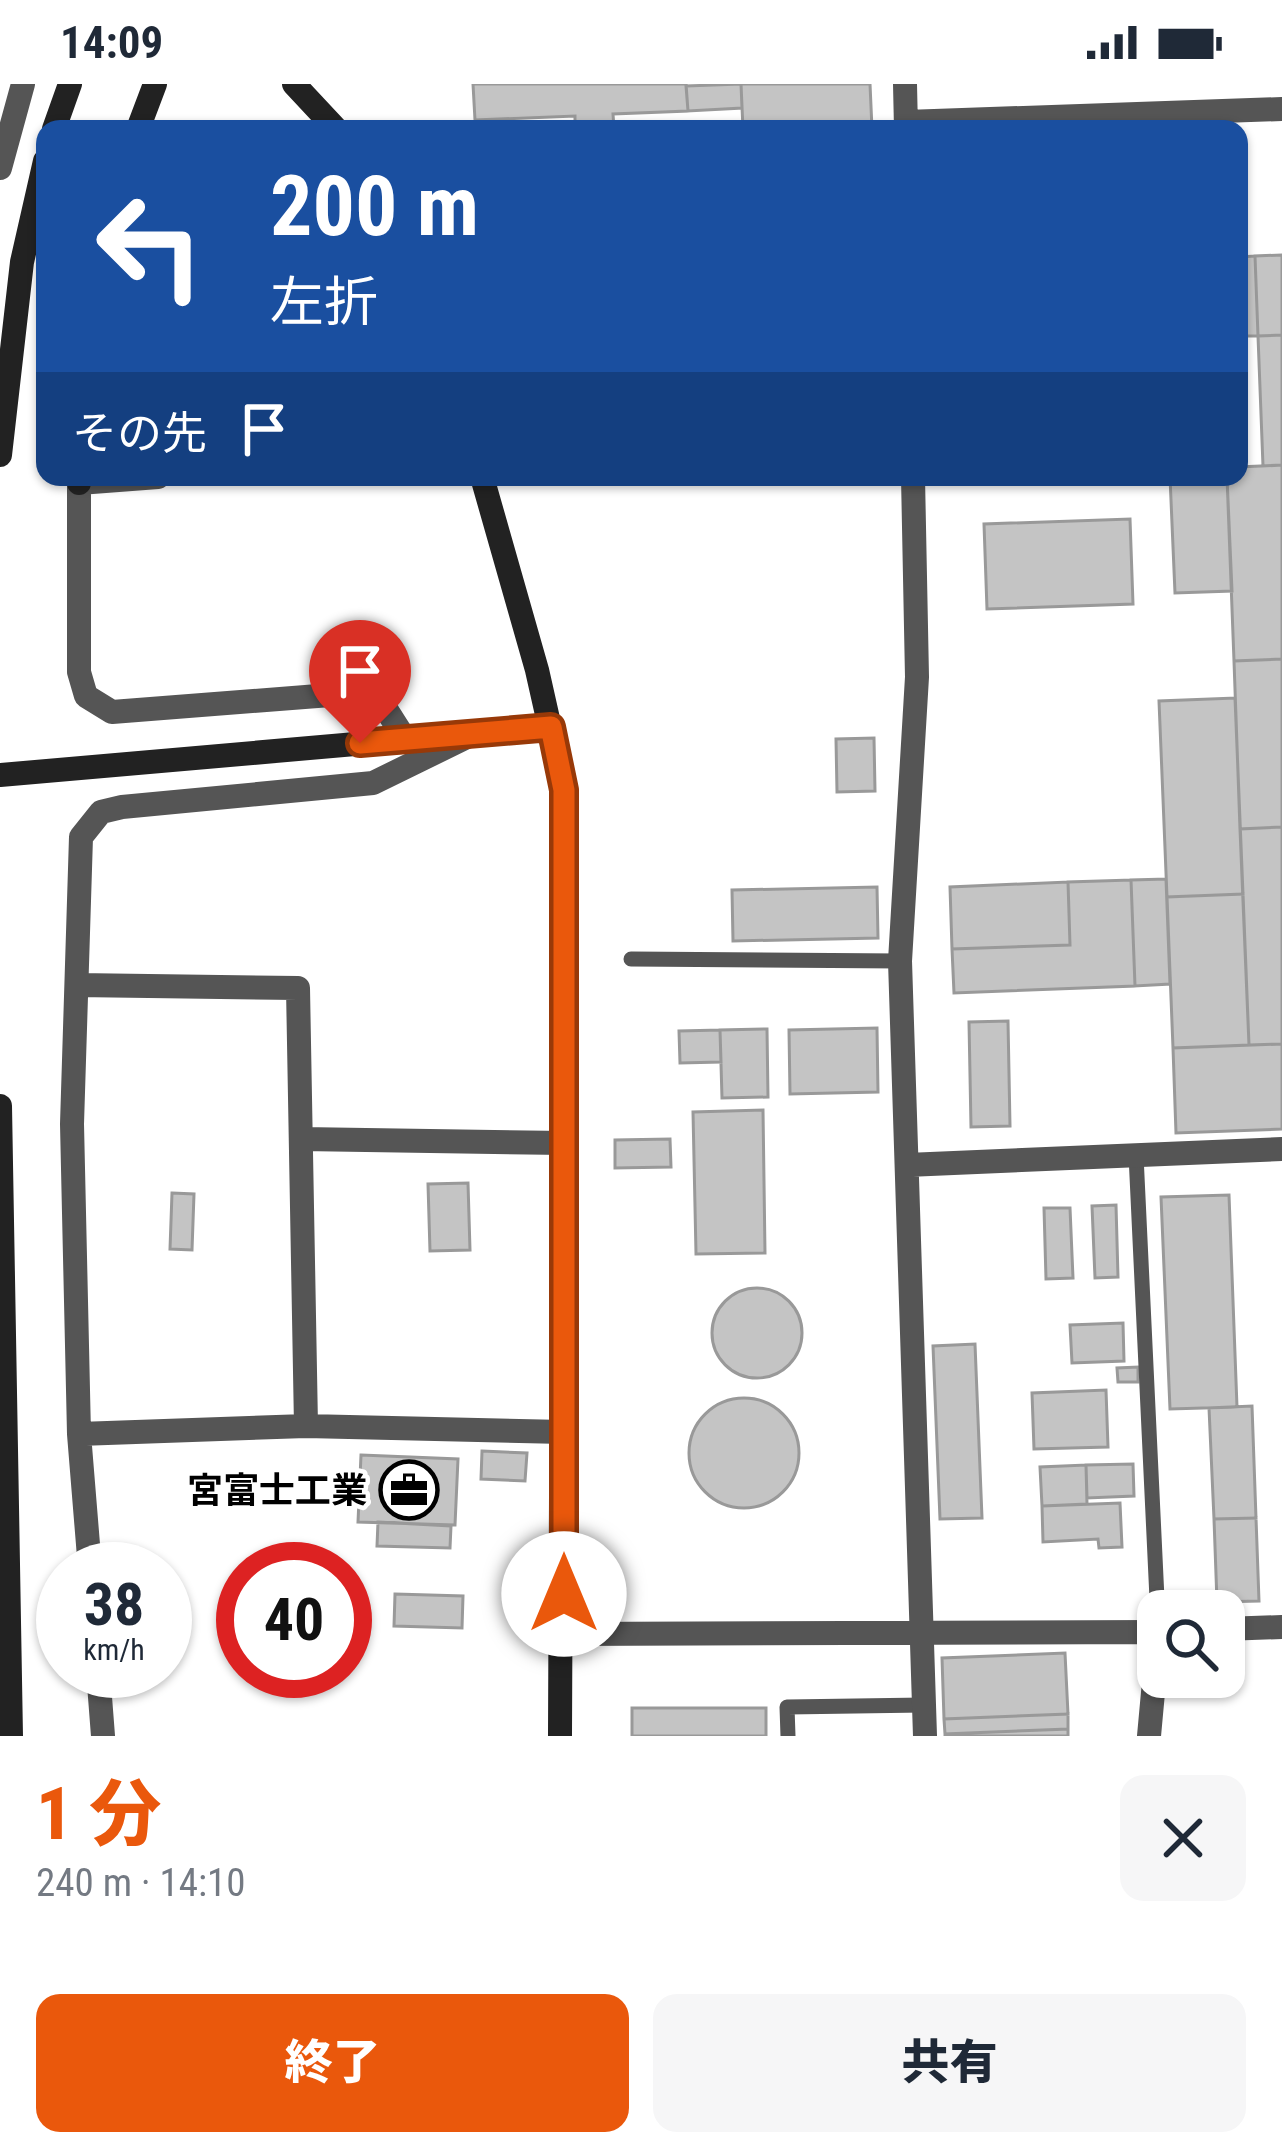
<!DOCTYPE html>
<html lang="ja">
<meta charset="utf-8">
<style>
body{margin:0;font-family:"Roboto Condensed","Noto Sans JP",sans-serif;background:#f6f6f7;color:#1f2937;height:100vh;display:flex;flex-direction:column;font-size:45px;white-space:nowrap}
*{box-sizing:border-box;margin:0}
p{font-size:39px;color:#747a83}
.icon{flex:none;width:66px;height:66px;fill:none;stroke:currentColor;stroke-width:2;stroke-linecap:round;stroke-linejoin:round}
.map{position:relative;height:1652px;overflow:hidden}
.panel{display:flex;flex-direction:column;background:#fff;flex:1}
.panel>*{flex:none}
.banner{position:absolute;left:36px;top:36px;width:1212px;height:366px;border-radius:24px;box-shadow:0 3px 9px #0004;background:#1a4fa0;color:#fff;overflow:hidden}
.controls{position:absolute;left:1137px;top:1506px;display:grid;gap:24px}
.controls a{display:grid;place-items:center;width:108px;height:108px;border-radius:24px;background:#fff;box-shadow:0 3px 9px #0004;font-size:60px}
.speed{position:absolute;left:36px;top:1458px;display:flex;gap:24px;font-size:60px;font-weight:700;text-align:center}
.speed>*{display:grid;place-content:center;width:156px;height:156px;border-radius:50%;background:#fff;box-shadow:0 3px 9px #0004;line-height:1}
.speed small{font-size:30px;font-weight:400}
.speed .limit{border:18px solid #d22;background:#fff;color:#111}
.pin{position:absolute;display:grid;place-items:center;width:102px;height:102px;color:#fff;margin:-123px -51px;border-radius:50% 50% 50% 0;rotate:-45deg;box-shadow:0 0 12px #0007}
.pin .icon{rotate:45deg}
.me{position:absolute;width:132px;margin:-66px;rotate:0deg;stroke-linejoin:round;filter:drop-shadow(0 0 9px #0008)}
.turn{display:flex;align-items:center;gap:42px;height:252px;padding:0 36px;font-size:54px}
.turn .icon{width:156px;height:156px;stroke-width:2.5}
.turn b{display:block;font-size:84px;line-height:102px}
.then{display:flex;align-items:center;height:114px;padding:0 36px;background:#0003;gap:24px;font-size:45px}
.round{display:grid;place-items:center;flex:none;width:126px;height:126px;border-radius:24px;background:#f6f6f7}
.headline{display:flex;align-items:center;justify-content:space-between;height:204px;padding:0 36px}
h1{font-size:72px;font-weight:800;line-height:90px;color:#ea580c}
.primary-button{display:flex;gap:24px;margin-top:auto;padding:24px 36px}
.primary-button a{flex:1;height:138px;border-radius:24px;background:#ea580c;color:#fff;font-size:48px;font-weight:800;line-height:138px;text-align:center}
.primary-button a+a{background:#f6f6f7;color:#1f2937}
.status{display:flex;justify-content:space-between;align-items:center;height:84px;padding:0 60px;background:#fff;direction:ltr}
.status svg{height:33px;fill:currentColor}
.map>svg:first-child{display:block}
.building{fill:#c4c4c4;stroke:#999;stroke-width:3}
.lines{fill:none;stroke-linecap:round;stroke-linejoin:round}
.lane{stroke:#555;stroke-width:15}
.street{stroke:#555;stroke-width:24}
.secondary{stroke:#222;stroke-width:24}
.route-casing{stroke:#983908;stroke-width:30}
.route{stroke:#ea580c;stroke-width:21}
.labels{text-anchor:middle;stroke-width:9;stroke-linejoin:round;paint-order:stroke}
.poi-label{font-size:36px;font-weight:bold;fill:#000;stroke:#fff;text-anchor:end}
</style>
<div class="status"><b>14:09</b><svg viewBox="0 0 49 12"><path d="M0 12V9h3v3zM5 12V6h3v6zM10 12V3h3v9zM15 12V0h3v12zM26 1h20v11H26zM47 4h2v5h-2z"/></svg></div>
<div class="map">
<svg width="1282" height="1652" viewBox="0 0 1282 1652">
<rect width="100%" height="100%" fill="#fff"/>
<path class="building" d="M 473,0 L 686,0 L 688,27 L 613,30 L 614,45 L 575,45 L 575,32 L 475,36 Z
M 741,0 L 870,0 L 872,45 L 743,45 Z
M 741,0 L 742,24 L 688,27 L 686,2 Z
M 1282,171 L 1282,251 L 1258,252 L 1255,172 Z
M 1255,172 L 1258,252 L 1239,252 L 1239,173 Z
M 1282,251 L 1282,381 L 1263,382 L 1258,252 Z
M 1282,381 L 1282,575 L 1234,577 L 1227,393 L 1239,393 L 1239,383 Z
M 1170,393 L 1227,393 L 1232,507 L 1175,509 Z
M 1130,435 L 1133,520 L 987,525 L 984,440 Z
M 1282,575 L 1282,743 L 1240,745 L 1234,577 Z
M 1235,614 L 1243,810 L 1167,813 L 1159,617 Z
M 874,654 L 875,707 L 837,708 L 836,655 Z
M 1282,743 L 1282,960 L 1249,961 L 1240,745 Z
M 1166,795 L 1170,900 L 1135,902 L 1131,796 Z
M 1131,796 L 1135,902 L 954,909 L 952,865 L 1070,861 L 1068,798 Z
M 1068,798 L 1070,861 L 952,865 L 950,803 Z
M 877,803 L 878,854 L 733,857 L 732,806 Z
M 1243,810 L 1249,961 L 1173,964 L 1167,813 Z
M 1008,937 L 1010,1042 L 971,1043 L 969,938 Z
M 877,944 L 878,1008 L 790,1010 L 789,946 Z
M 767,945 L 768,1013 L 722,1014 L 720,946 Z
M 720,946 L 721,978 L 680,979 L 679,947 Z
M 1282,960 L 1282,1045 L 1176,1049 L 1173,964 Z
M 763,1026 L 765,1169 L 696,1170 L 693,1028 Z
M 670,1055 L 671,1083 L 615,1084 L 615,1056 Z
M 468,1099 L 470,1166 L 430,1167 L 428,1100 Z
M 172,1109 L 194,1110 L 192,1166 L 170,1165 Z
M 1229,1111 L 1237,1323 L 1170,1325 L 1161,1113 Z
M 1116,1121 L 1118,1193 L 1095,1194 L 1092,1122 Z
M 1044,1124 L 1070,1124 L 1073,1194 L 1046,1195 Z
M712 1249a45 45 0 1 1 90 0a45 45 0 1 1-90 0Z
M 1123,1239 L 1124,1277 L 1072,1279 L 1070,1241 Z
M 975,1260 L 982,1434 L 940,1435 L 933,1262 Z
M 1138,1283 L 1138,1298 L 1118,1298 L 1117,1284 Z
M 1106,1306 L 1108,1363 L 1034,1365 L 1032,1309 Z
M689 1369a55 55 0 1 1 110 0a55 55 0 1 1-110 0Z
M 1252,1322 L 1256,1434 L 1214,1435 L 1209,1324 Z
M 482,1367 L 527,1369 L 525,1397 L 481,1395 Z
M 361,1371 L 458,1375 L 455,1441 L 358,1438 Z
M 1133,1380 L 1134,1412 L 1087,1414 L 1086,1381 Z
M 1086,1381 L 1087,1420 L 1042,1422 L 1040,1383 Z
M 1120,1419 L 1122,1463 L 1099,1464 L 1098,1455 L 1043,1458 L 1042,1422 Z
M 1256,1434 L 1259,1517 L 1217,1518 L 1214,1435 Z
M 378,1438 L 451,1442 L 450,1464 L 377,1462 Z
M 395,1510 L 463,1512 L 462,1544 L 394,1542 Z
M 1065,1569 L 1068,1630 L 944,1635 L 942,1574 Z
M 632,1624 L 766,1624 L 766,1652 L 632,1652 Z
M 1068,1630 L 1068,1645 L 945,1650 L 944,1635 Z
M 1068,1645 L 1068,1652 L 945,1652 L 945,1650 Z"/>
<g class="lines">
<path class="lane" d="M 631,875 L 900,877
M 1136,1071 L 1158,1536
M 788,1652 L 787,1623 L 924,1621"/>
<path class="street" d="M 905,0 L 906,45
M 906,38 L 1282,25
M 0,84 L 23,0
M 158,393 L 79,399 L 79,588 L 86,612 L 112,628 L 356,609 L 384,622 L 405,655
M 913,393 L 917,593 L 900,877 L 925,1652
M 77,901 L 298,904 L 306,1342
M 302,1055 L 565,1059
M 907,1081 L 1282,1065
M 79,1350 L 306,1342 L 564,1348
M 90,1485 L 79,1350 L 72,1040 L 81,753 L 101,728 L 122,723 L 373,699 L 473,650
M 1224,1545 L 1282,1543
M 564,1550 L 1158,1548
M 98,1587 L 103,1652
M 1149,1652 L 1158,1554"/>
<path class="secondary" d="M 294,0 L 336,45
M 54,45 L 70,0
M 138,45 L 155,0
M 0,371 L 22,178 L 45,77
M 79,393 L 79,399
M 482,393 L 537,586 L 564,706 L 560,1652
M 0,691 L 551,643
M 0,1022 L 11,1652"/>
</g>
<g class="lines">
<g class="route-casing">
<path id="route" d="M 360,659 L 551,643 L 564,706 L 564,1510"/>
</g>
<use href="#route" class="route"/>
</g>
<defs>
<g id="office-ring" transform="scale(3)"><circle r="9.5" fill="#fff" stroke="#000" stroke-width="1.5"/><path d="M-6-3h4V-5.5h4V-3h4V5H-6ZM-1-4.5V-3h2v-1.5ZM-6 0V1H6V0Z" fill="#000"/></g>
</defs>
<g fill-rule="evenodd">
<use href="#office-ring" x="409" y="1406"/>
</g>
<g class="labels">
<g class="poi-label">
<text x="367" y="1419">宮富士工業</text>
</g>
</g>
</svg>
<div class="controls">
<a><svg class="icon" aria-label="search" viewBox="0 0 24 24"><circle cx="10" cy="10" r="6"/><path d="M15 15l6 6"/></svg></a>
</div>
<div class="speed"><div>38<small>km/h</small></div><div class="limit">40</div></div>
<div class="pin" style="left:360px;top:659px;background:#d93025"><svg class="icon" aria-label="arrive" viewBox="0 0 24 24"><path d="M6 21V4h12l-3 4 3 4H6"/></svg></div>
<svg class="me" style="left:564px;top:1510px" viewBox="-20 -20 40 40"><circle r="19" fill="#fff"/><path d="M0-13L10 11 0 6-10 11z" fill="#ea580c"/></svg>
<div class="banner">
<div class="turn"><svg class="icon" aria-label="left" viewBox="0 0 24 24"><path d="M17 20v-9H6M10 6l-5 5 5 5"/></svg><div><b>200 m</b>左折</div></div>
<div class="then">その先<svg class="icon" aria-label="arrive" viewBox="0 0 24 24"><path d="M6 21V4h12l-3 4 3 4H6"/></svg></div>
</div>
</div>
<section class="panel">
<div class="headline"><div><h1>1 分</h1><p>240 m · 14:10</p></div><a class="round"><svg class="icon" aria-label="close" viewBox="0 0 24 24"><path d="M6 6l12 12M18 6L6 18"/></svg></a></div>
<div class="primary-button"><a>終了</a><a>共有</a></div>
</section>
